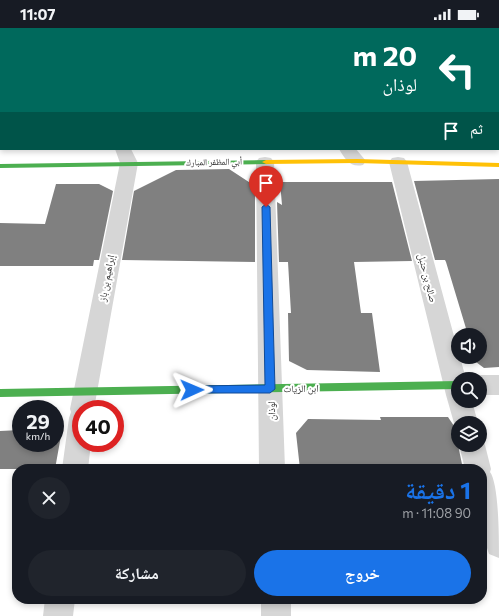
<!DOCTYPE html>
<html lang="ar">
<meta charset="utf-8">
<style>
body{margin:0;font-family:Commissioner,"Noto Naskh Arabic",sans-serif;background:#20242c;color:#f1f3f6;direction:rtl;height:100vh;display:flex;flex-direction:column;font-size:15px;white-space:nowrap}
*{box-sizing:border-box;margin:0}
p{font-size:13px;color:#9ea1a6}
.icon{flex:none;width:22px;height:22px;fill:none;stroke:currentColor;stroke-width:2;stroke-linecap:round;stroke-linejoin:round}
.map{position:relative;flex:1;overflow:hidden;direction:ltr}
.details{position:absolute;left:12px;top:436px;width:475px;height:140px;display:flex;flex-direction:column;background:#171b24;border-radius:16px;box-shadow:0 2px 6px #0003;direction:rtl}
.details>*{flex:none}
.banner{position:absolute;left:0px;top:0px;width:499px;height:122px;box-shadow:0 2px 6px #0003;direction:rtl;background:#00695c;color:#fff;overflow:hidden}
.fabs{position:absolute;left:451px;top:300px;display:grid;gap:8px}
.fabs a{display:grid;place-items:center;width:36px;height:36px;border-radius:50%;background:#171b24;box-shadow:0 2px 6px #0003;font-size:20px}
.speed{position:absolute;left:12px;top:372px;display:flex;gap:8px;font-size:20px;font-weight:700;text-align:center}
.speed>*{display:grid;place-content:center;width:52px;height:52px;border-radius:50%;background:#171b24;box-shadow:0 2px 6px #0003;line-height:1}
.speed small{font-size:10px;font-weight:400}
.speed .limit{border:6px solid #d22;background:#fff;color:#111}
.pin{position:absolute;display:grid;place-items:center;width:34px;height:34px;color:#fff;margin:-41px -17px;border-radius:50% 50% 50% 0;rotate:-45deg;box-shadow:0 0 4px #0007}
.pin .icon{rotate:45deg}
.me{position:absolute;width:44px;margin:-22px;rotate:89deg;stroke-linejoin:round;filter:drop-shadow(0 0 3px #0008)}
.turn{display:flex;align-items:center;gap:14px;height:84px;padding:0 16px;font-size:18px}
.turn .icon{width:52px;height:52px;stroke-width:2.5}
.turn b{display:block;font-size:28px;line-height:34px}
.then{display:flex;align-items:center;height:38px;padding:0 16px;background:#0003;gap:8px;font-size:15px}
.round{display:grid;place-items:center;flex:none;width:42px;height:42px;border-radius:21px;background:#20242c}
.head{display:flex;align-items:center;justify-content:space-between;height:68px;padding:0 16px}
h1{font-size:24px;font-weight:700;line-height:30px;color:#1a73e8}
.primary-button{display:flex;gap:8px;margin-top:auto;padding:8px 16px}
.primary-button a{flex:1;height:46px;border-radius:24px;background:#1a73e8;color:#fff;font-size:16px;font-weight:700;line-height:46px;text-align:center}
.primary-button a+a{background:#20242c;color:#f1f3f6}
.status{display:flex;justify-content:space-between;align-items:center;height:28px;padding:0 20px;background:#171b24;direction:ltr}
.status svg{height:11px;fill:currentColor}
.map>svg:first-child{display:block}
.green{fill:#f1f5ed}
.building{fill:#808080}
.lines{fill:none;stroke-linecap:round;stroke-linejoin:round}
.path{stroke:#d6d6d6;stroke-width:2;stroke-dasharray:1.5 1.5;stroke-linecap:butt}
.street{fill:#d6d6d6;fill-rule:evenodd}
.fast{fill:#4caf50;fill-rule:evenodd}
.slow{fill:#ffc107;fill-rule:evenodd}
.route{fill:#1a73e8;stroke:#114b97}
.labels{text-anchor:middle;stroke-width:4;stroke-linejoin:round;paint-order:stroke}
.far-street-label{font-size:9px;fill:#323232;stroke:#fff}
.street-label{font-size:10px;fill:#323232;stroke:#fff}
</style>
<div class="status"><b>11:07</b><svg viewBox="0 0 49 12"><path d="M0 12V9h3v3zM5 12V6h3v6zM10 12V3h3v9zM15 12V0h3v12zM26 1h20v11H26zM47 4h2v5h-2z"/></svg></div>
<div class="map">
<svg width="499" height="588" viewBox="0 0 499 588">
<rect width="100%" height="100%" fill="#fff"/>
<path class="green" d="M 281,0 L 499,0 L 499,7 L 498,1 Z"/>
<path class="building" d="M 229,141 L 255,158 L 255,234 L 122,232 L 134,163 L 176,142 Z
M 499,151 L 499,339 L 484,340 L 476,334 L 474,329 L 480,329 L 480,307 L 468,307 L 446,234 L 445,232 L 435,232 L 414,153 Z
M 280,154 L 392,154 L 412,233 L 354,234 L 361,285 L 372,285 L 380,344 L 307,342 L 289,333 L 288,285 L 291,285 L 288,234 L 279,234 L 277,174 L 282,177 Z
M 56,156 L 99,156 L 113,163 L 99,232 L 94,232 L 93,238 L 0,238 L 0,195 L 45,196 Z
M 380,389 L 448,389 L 458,404 L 458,417 L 463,441 L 300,441 L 296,405 L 308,391 L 381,392 Z
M 21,402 L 21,415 L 55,415 L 55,402 L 62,402 L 55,441 L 0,441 L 0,403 Z"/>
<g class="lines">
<path class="path" d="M 446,0 L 448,1"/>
<path class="street" d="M 70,0 L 84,0 L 84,1 L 70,1 Z
M 247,0 L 261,0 L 262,1 L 248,1 Z
M 498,9 L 499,9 L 499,18 L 498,18 Z
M 0,36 L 1,36 L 1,44 L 0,44 Z
M 115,121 L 131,121 L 138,135 L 94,381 L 81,381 L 81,415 L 91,415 L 88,441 L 62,441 L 69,390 L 71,384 L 70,381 L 120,135 Z
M 339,121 L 356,121 L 366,133 L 363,137 C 350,140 345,131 339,121 Z
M 265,129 L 271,130 L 274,134 L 285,441 L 259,441 L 256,134 L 259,130 Z
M 398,129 L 404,130 L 407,134 L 458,323 L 458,329 L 460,329 L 466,351 L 458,351 L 458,373 L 472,373 L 478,395 L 458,395 L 458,403 L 454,395 L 446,367 L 389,134 L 392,130 Z
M 480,347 L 499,347 L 499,367 L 480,367 L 480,351 L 471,351 Z
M 480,408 L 485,417 L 491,441 L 490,444 C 499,456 499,511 499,530 L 489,526 L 482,505 L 482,441 L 465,441 L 459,417 L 480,417 Z
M 45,571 L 75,571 L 73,588 L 43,588 Z
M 261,571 L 291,571 L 291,588 L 261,588 Z"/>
<path class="fast" d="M 266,132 L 270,134 L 269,136 L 0,140 L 0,136 Z
M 458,353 L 458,361 L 0,369 L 0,361 Z"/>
<path class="slow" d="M 357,131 L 499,135 L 499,139 L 357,135 L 266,136 L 262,134 L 266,132 Z"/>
</g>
<path class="route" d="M 266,176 L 270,179 L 275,361 L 270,365 L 189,365 L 188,362 L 192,358 L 265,357 L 262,179 Z"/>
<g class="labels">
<g class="far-street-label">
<text transform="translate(214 134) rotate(-1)" y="3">أبي المظفر المبارك</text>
</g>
<g class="street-label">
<text transform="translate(106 250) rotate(-79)" y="4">إبراهيم بن باز</text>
<text transform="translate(428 250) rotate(76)" y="4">صالح بن حنبل</text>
<text transform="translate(301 360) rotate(-1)" y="4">ابن الزيات</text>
<text transform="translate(271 383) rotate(-92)" y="4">لوذان</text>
</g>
</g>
</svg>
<div class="fabs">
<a><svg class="icon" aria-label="sound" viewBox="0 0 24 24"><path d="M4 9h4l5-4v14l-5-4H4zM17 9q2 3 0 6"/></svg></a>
<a><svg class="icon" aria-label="search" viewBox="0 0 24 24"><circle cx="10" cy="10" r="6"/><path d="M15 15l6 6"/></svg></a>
<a><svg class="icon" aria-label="layers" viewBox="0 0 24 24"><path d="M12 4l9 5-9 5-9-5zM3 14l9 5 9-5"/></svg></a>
</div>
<div class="speed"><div>29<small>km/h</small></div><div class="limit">40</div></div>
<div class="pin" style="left:266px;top:179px;background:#d93025"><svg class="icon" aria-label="arrive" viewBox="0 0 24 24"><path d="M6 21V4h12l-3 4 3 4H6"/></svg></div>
<svg class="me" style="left:192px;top:362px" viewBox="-20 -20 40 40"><path d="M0-17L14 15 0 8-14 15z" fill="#1a73e8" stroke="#fff" stroke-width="4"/></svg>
<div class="banner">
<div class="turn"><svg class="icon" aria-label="left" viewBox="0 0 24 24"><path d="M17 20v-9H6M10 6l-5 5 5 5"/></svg><div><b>20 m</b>لوذان</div></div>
<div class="then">ثم<svg class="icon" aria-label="arrive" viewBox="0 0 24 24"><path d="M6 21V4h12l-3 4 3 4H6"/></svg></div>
</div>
<section class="details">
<div class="head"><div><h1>1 دقيقة</h1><p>90 m · 11:08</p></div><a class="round"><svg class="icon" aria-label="close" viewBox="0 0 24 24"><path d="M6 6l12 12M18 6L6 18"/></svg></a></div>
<div class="primary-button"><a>خروج</a><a>مشاركة</a></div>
</section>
</div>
